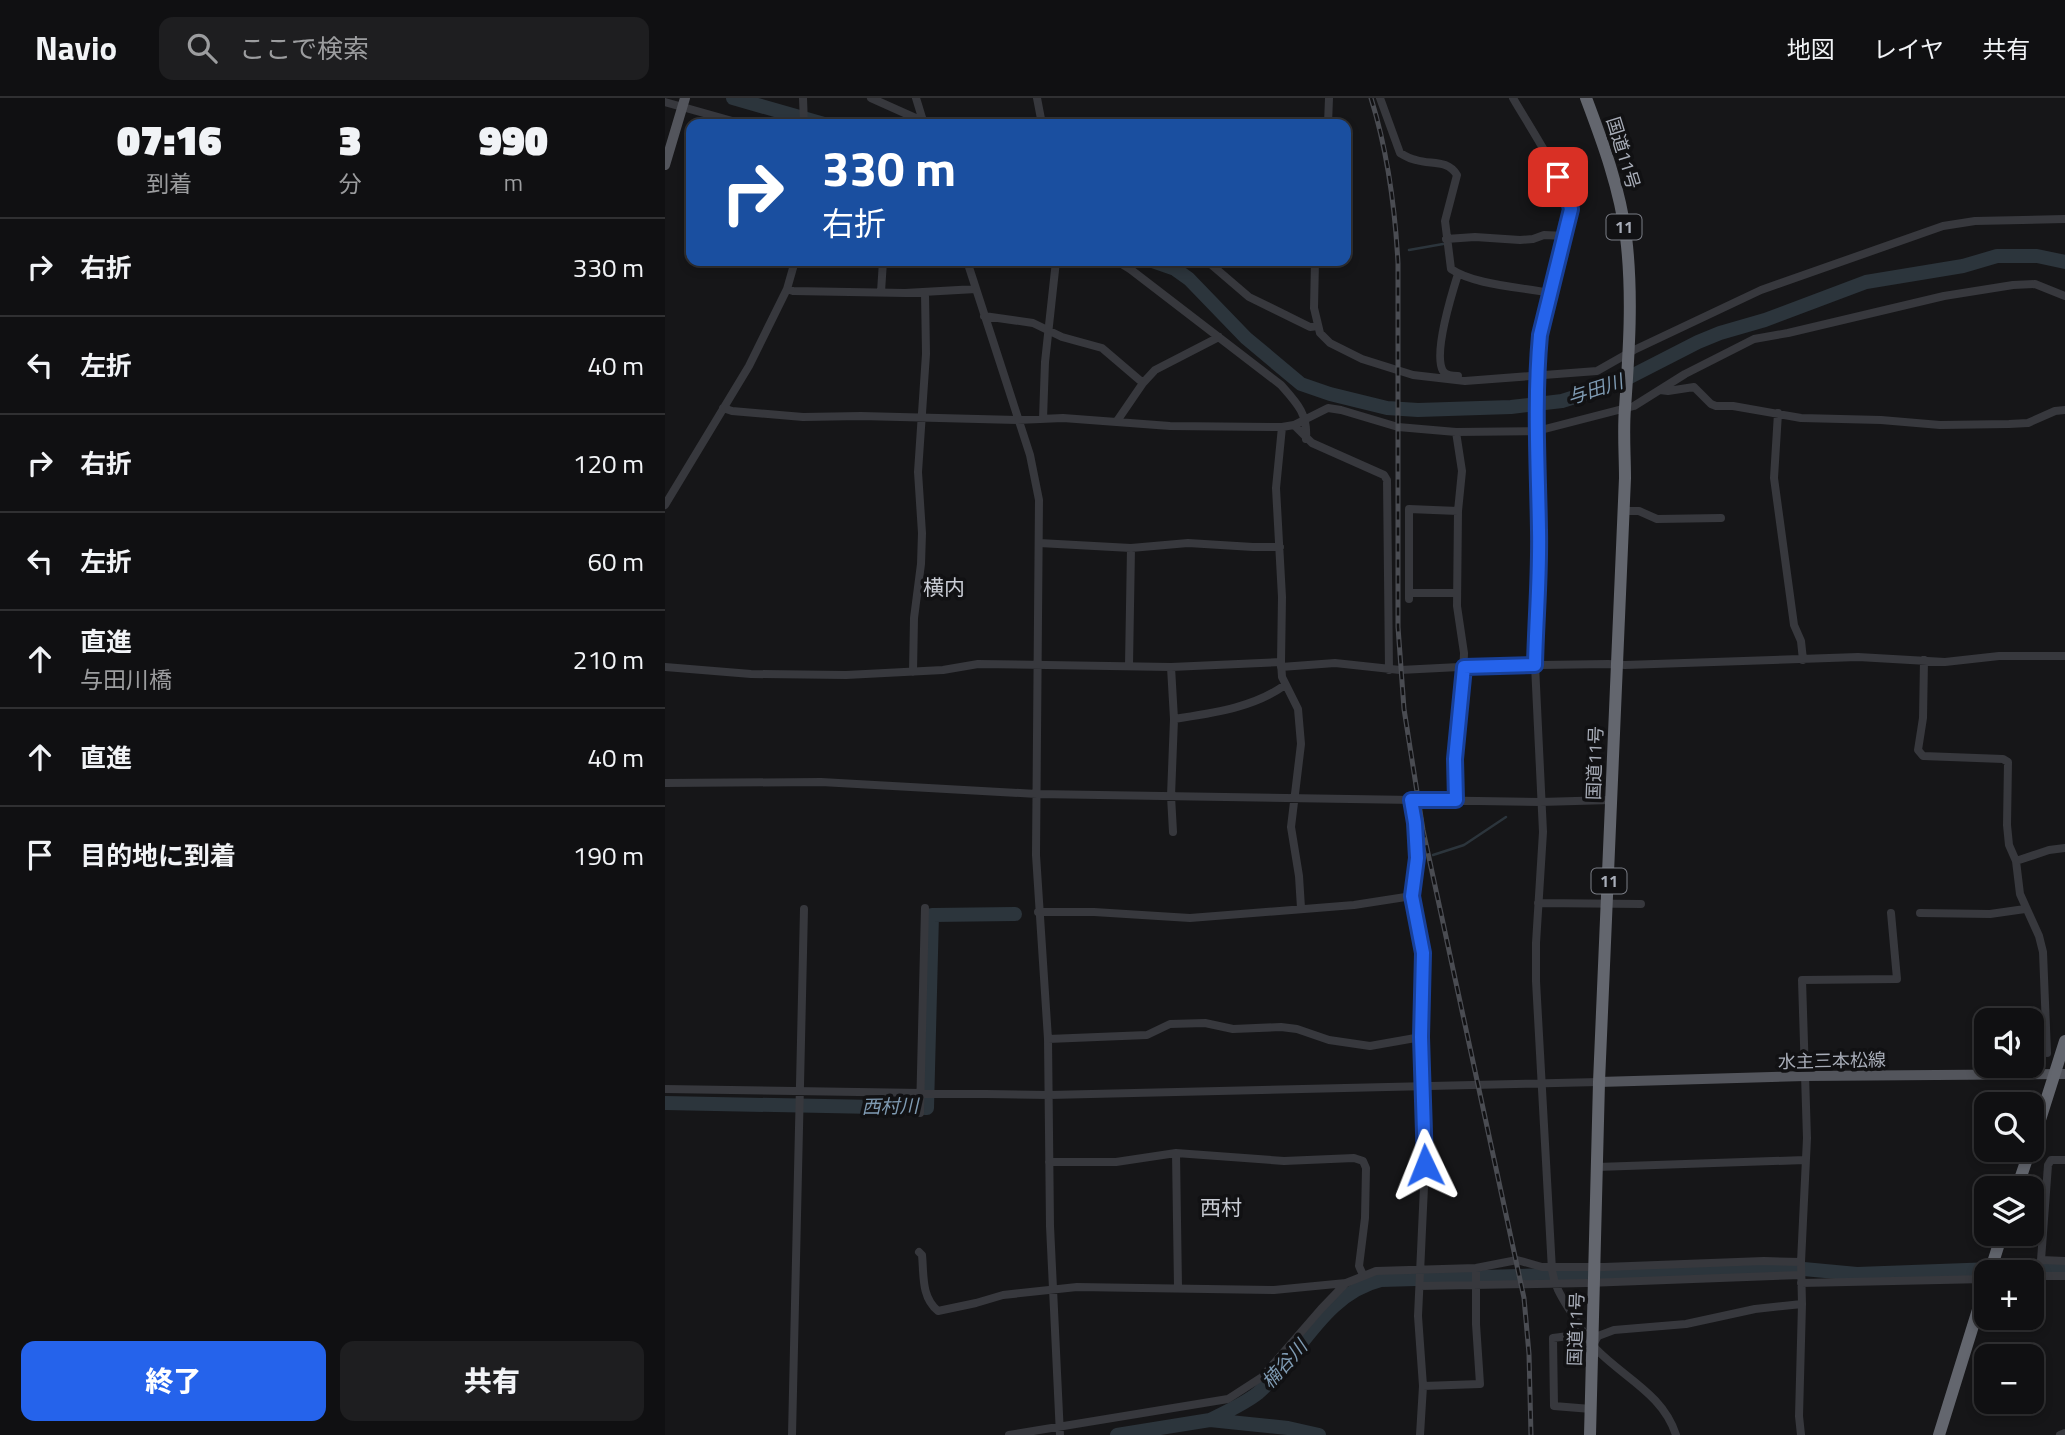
<!DOCTYPE html>
<html lang="ja">
<meta charset="utf-8">
<style>
body{margin:0;font-family:"Titillium Web","Noto Sans JP",sans-serif;background:#1e1e20;color:#f1f3f6;height:100vh;display:flex;flex-direction:column;font-size:26px;white-space:nowrap}
*{box-sizing:border-box;margin:0}
p{font-size:23px;color:#9c9d9f}
.icon{flex:none;width:38px;height:38px;fill:none;stroke:currentColor;stroke-width:2;stroke-linecap:round;stroke-linejoin:round}
.map{position:relative;flex:1;overflow:hidden}
.sheet{display:flex;flex-direction:column;background:#101012;width:665px}
.sheet>*{flex:none}
.top-card{position:absolute;left:21px;top:21px;width:665px;height:147px;border-radius:14px;box-shadow:0 4px 10px #0003,0 0 0 2px #303032;background:#1a4fa0;color:#fff;overflow:hidden}
.buttons{position:absolute;left:1309px;top:910px;display:grid;gap:14px}
.buttons a{display:grid;place-items:center;width:70px;height:70px;border-radius:14px;background:#101012;box-shadow:0 4px 10px #0003,0 0 0 2px #303032;font-size:35px}
.pin{position:absolute;display:grid;place-items:center;width:60px;height:60px;color:#fff;margin:-30px;border-radius:14px;box-shadow:0 4px 10px #0006}
.me{position:absolute;width:77px;margin:-38px;rotate:358deg;stroke-linejoin:round;filter:drop-shadow(0 0 5px #0008)}
.turn{display:flex;align-items:center;gap:24px;height:147px;padding:0 21px;font-size:32px}
.turn .icon{width:91px;height:91px;stroke-width:2.5}
.turn b{display:block;font-size:49px;line-height:60px}
.eta{display:flex;justify-content:space-evenly;align-items:center;height:119px;text-align:center}
.eta b{font-size:42px;font-weight:800;line-height:49px}
.action{display:flex;gap:14px;margin-top:auto;padding:14px 21px}
.action a{flex:1;height:80px;border-radius:14px;background:#2563eb;color:#fff;font-size:28px;font-weight:800;line-height:80px;text-align:center}
.action a+a{background:#1e1e20;color:#f1f3f6}
ul{padding:0;list-style:none}
li{display:flex;align-items:center;gap:21px;height:98px;padding:0 21px;border-top:2px solid #303032}
li div{flex:1}
li b{display:block;font-size:26px}
li em{font-style:normal}
header{display:flex;align-items:center;gap:42px;box-sizing:border-box;height:98px;padding:0 35px;background:#101012;border-bottom:2px solid #303032}
header strong{font-size:33px}
nav{display:flex;gap:38px;margin-inline-start:auto;font-size:24px}
.search{width:490px;height:63px;background:#1e1e20;display:flex;align-items:center;gap:18px;box-sizing:border-box;padding:0 24px;border-radius:14px;color:#9c9d9f;font-size:26px}
main{display:flex;flex:1;min-height:0}
.map>svg:first-child{display:block}
.lines{fill:none;stroke-linecap:round;stroke-linejoin:round}
.stream{stroke:#2c353c;stroke-width:2.5}
.river{stroke:#2c353c;stroke-width:14}
.minor{stroke:#37383d;stroke-width:8}
.major{stroke:#53555c;stroke-width:10}
.highway{stroke:#63666e;stroke-width:12}
.rail-casing{stroke:#4a4c52;stroke-width:5}
.rail{stroke:#111113;stroke-width:2.5;stroke-dasharray:8;stroke-linecap:butt}
.route-casing{stroke:#184099;stroke-width:18}
.route{stroke:#2563eb;stroke-width:12}
.labels{text-anchor:middle;stroke-width:7;stroke-linejoin:round;paint-order:stroke}
.shield{fill:#111113;stroke:#7b7e86;stroke-width:2}
.shield-label{font-size:16px;font-weight:bold;fill:#a8adb8}
.street-label{font-size:18px;fill:#a8adb8;stroke:#111113}
.water-label{font-size:19px;font-style:italic;fill:#7f9bb3;stroke:#111113}
.quarter-label{font-size:21px;fill:#c9ccd4;stroke:#111113}
</style>
<header>
<strong>Navio</strong>
<div class="search"><svg class="icon" aria-label="search" viewBox="0 0 24 24"><circle cx="10" cy="10" r="6"/><path d="M15 15l6 6"/></svg>ここで検索</div>
<nav><a>地図</a><a>レイヤ</a><a>共有</a></nav>
</header>
<main>
<section class="sheet">
<div class="eta">
<div><b>07:16</b><p>到着</p></div>
<div><b>3</b><p>分</p></div>
<div><b>990</b><p>m</p></div>
</div>
<ul>
<li><svg class="icon" aria-label="right" viewBox="0 0 24 24"><path d="M7 20v-9h11M14 6l5 5-5 5"/></svg><div><b>右折</b></div><em>330 m</em></li>
<li><svg class="icon" aria-label="left" viewBox="0 0 24 24"><path d="M17 20v-9H6M10 6l-5 5 5 5"/></svg><div><b>左折</b></div><em>40 m</em></li>
<li><svg class="icon" aria-label="right" viewBox="0 0 24 24"><path d="M7 20v-9h11M14 6l5 5-5 5"/></svg><div><b>右折</b></div><em>120 m</em></li>
<li><svg class="icon" aria-label="left" viewBox="0 0 24 24"><path d="M17 20v-9H6M10 6l-5 5 5 5"/></svg><div><b>左折</b></div><em>60 m</em></li>
<li><svg class="icon" aria-label="ahead" viewBox="0 0 24 24"><path d="M12 20V5M6 11l6-6 6 6"/></svg><div><b>直進</b><p>与田川橋</p></div><em>210 m</em></li>
<li><svg class="icon" aria-label="ahead" viewBox="0 0 24 24"><path d="M12 20V5M6 11l6-6 6 6"/></svg><div><b>直進</b></div><em>40 m</em></li>
<li><svg class="icon" aria-label="arrive" viewBox="0 0 24 24"><path d="M6 21V4h12l-3 4 3 4H6"/></svg><div><b>目的地に到着</b></div><em>190 m</em></li>
</ul>
<div class="action"><a>終了</a><a>共有</a></div>
</section>
<div class="map">
<svg width="1400" height="1337" viewBox="0 0 1400 1337">
<rect width="100%" height="100%" fill="#161618"/>
<g class="lines">
<path class="stream" d="M 744,152 L 778,146
M 768,757 L 799,747 L 841,719"/>
<path class="river" d="M 68,0 L 159,26
M 487,163 L 510,171 L 524,181 L 581,240 L 636,286 L 665,296 L 722,310 L 753,312 L 846,309 L 897,303 L 951,286 L 1033,244 L 1055,235 L 1100,222 L 1201,184 L 1298,168 L 1332,158 L 1372,158 L 1400,164
M 0,1005 L 262,1010 L 267,817 L 350,816
M 545,1322 C 561,1314 579,1306 593,1295 C 635,1258 658,1196 716,1182 L 1128,1170 L 1192,1176 L 1356,1170 L 1400,1171
M 452,1337 L 545,1322 L 623,1330 L 654,1337"/>
<path class="minor" d="M 138,0 L 139,26
M 206,0 L 264,26
M 251,0 L 259,26
M 372,0 L 377,26
M 715,0 L 735,55 C 740,58 745,61 751,62 C 766,67 782,61 792,77 L 780,123 L 786,171 C 809,187 856,189 885,195
M 848,0 C 861,23 904,88 906,111 L 875,237 L 872,277 L 874,434 L 870,567 L 878,734 L 871,845 L 871,883 L 887,1172 C 889,1187 896,1198 904,1211 C 913,1225 920,1239 931,1251 C 959,1280 998,1296 1011,1337
M 0,4 L 78,26
M 663,26 L 664,0
M 781,141 L 810,139 L 855,142 L 868,141 L 879,137 L 901,138
M 302,163 L 365,357 L 374,402 L 371,757 L 383,941 L 385,1128 L 395,1337
M 452,163 L 465,171 L 616,287 C 632,305 643,316 641,341
M 542,163 L 584,199 L 645,229 L 653,228
M 650,163 L 649,210 L 655,235 L 665,245 L 697,261 L 748,277 L 800,283 L 932,273 L 969,252 L 1096,192 L 1278,128 L 1310,123 L 1400,121
M 122,191 L 128,193 L 240,195 L 311,191
M 216,194 L 218,163
M 319,218 L 368,225 L 397,239 L 437,250 L 478,285
M 793,278 C 789,278 781,278 778,273 C 768,256 787,195 793,176
M 995,292 L 1003,293 L 1029,289 L 1046,306 L 1051,308 L 1068,308 L 1136,320 L 1216,322 L 1275,327 L 1344,326 L 1363,325 L 1390,313 L 1400,312
M 58,310 L 67,313 L 138,319 L 196,318 L 352,322 L 398,320 L 505,328 L 617,329 L 629,327 L 663,310 L 676,312 L 733,329 L 791,334 L 872,333 L 969,308 L 1020,276 L 1089,241 L 1123,235 L 1279,198 L 1348,187 L 1370,186 L 1400,198
M 1113,315 L 1109,380 L 1129,527 L 1136,543 L 1138,562
M 378,321 L 380,264 L 391,163
M 452,323 L 478,285 L 490,272 L 554,239
M 629,327 L 647,345 L 719,377 L 722,382 L 724,572
M 617,329 L 611,390 L 617,499 L 616,564 L 617,579 L 633,611 L 636,646 L 626,729 L 634,778 L 636,810
M 791,334 L 797,373 L 793,413 L 792,508 L 799,555 L 798,581 L 790,661 L 791,702
M 0,407 L 84,268 L 122,191 L 130,163
M 958,413 L 974,413 L 992,421 L 1056,420
M 374,445 L 466,450 L 523,445 L 588,449 L 615,449
M 744,495 L 792,495
M 744,501 L 744,411 L 793,413
M 1259,562 L 1258,620 L 1253,652 L 1258,658 L 1338,661 L 1343,664 L 1342,727 L 1344,747 L 1351,763 L 1355,796 L 1374,838 L 1378,854 L 1382,955
M 464,567 L 466,450
M 0,569 L 86,576 L 181,577 L 278,572 L 313,566 L 506,569 L 616,564
M 506,569 L 509,621 L 506,698 L 508,734
M 616,569 L 670,565 L 735,572 L 814,568 L 943,566 L 960,567 L 1193,559 L 1280,564 L 1334,558 L 1400,558
M 248,574 L 249,520 L 256,466 L 257,435 L 253,374 L 261,256 L 260,195
M 509,621 C 547,615 588,610 620,587
M 0,685 L 156,684 L 372,696 L 875,704 L 946,702
M 746,702 L 750,725 L 752,760 L 747,783 L 747,798 L 758,855 L 756,939 L 760,1067 L 753,1218 L 758,1288 L 815,1286 L 811,1226 L 811,1170
M 1351,763 L 1384,752 L 1400,750
M 873,805 L 976,806
M 373,814 L 429,814 L 525,820 L 689,807 L 747,798
M 1255,815 L 1325,816 L 1360,811
M 383,941 L 482,937 L 505,926 L 540,925 L 568,931 L 616,929 L 632,931 L 664,942 L 705,948 L 756,939
M 0,991 L 384,997 L 934,984
M 255,1015 L 260,810
M 511,1055 L 513,1189
M 384,1064 L 451,1064 L 511,1055 L 619,1063 L 689,1060 L 698,1063 L 701,1070 L 700,1120 L 694,1168 L 698,1177
M 932,1069 L 1140,1062
M 254,1154 L 257,1157 C 259,1177 256,1199 273,1213 L 311,1205 L 338,1197 L 412,1189 L 609,1192 L 681,1185 L 711,1173 L 811,1170 L 852,1162 L 877,1169 L 939,1169 L 1099,1163 L 1136,1164
M 1376,1162 L 1400,1163
M 1368,1177 L 1376,1162 L 1383,1067 L 1386,1062 L 1400,1062
M 1367,1178 L 1400,1178
M 1136,1185 L 1321,1181
M 755,1188 L 922,1185 L 1136,1177
M 919,1236 L 888,1240 L 889,1308 L 926,1311
M 929,1245 L 933,1238 L 949,1232 L 1021,1226 L 1090,1211 L 1137,1206
M 127,1337 L 139,811
M 344,1337 L 563,1301 L 597,1279 L 656,1211 L 681,1185
M 755,1337 L 758,1288
M 1136,1337 L 1134,1318 L 1137,1206 L 1136,1164 L 1142,1040 L 1137,882 L 1232,881 L 1226,815
M 1395,1337 L 1400,1335"/>
<path class="major" d="M 0,67 L 20,0
M 934,984 L 1140,978 L 1400,976"/>
<path class="highway" d="M 921,0 C 938,45 955,91 961,139 C 968,196 964,254 960,310 C 958,333 960,357 960,380 L 934,984 L 925,1337
M 1367,1047 L 1400,943
M 1352,1090 L 1365,1052
M 1325,1174 L 1337,1136
M 1274,1337 L 1321,1186"/>
<g class="rail-casing">
<path id="rail" d="M 706,0 C 723,55 730,109 733,165 L 733,529 L 739,611 L 758,732 L 859,1200 L 864,1256 L 866,1337"/>
</g>
<use href="#rail" class="rail"/>
</g>
<g class="lines">
<g class="route-casing">
<path id="route" d="M 760,1067 L 756,939 L 758,855 L 747,798 L 752,760 L 750,725 L 746,702 L 791,702 L 790,661 L 799,569 L 870,567 C 871,522 875,477 874,432 C 873,367 869,302 875,237 L 906,111 L 903,100 L 893,79"/>
</g>
<use href="#route" class="route"/>
</g>
<g class="labels">
<g class="shield">
<rect x="941.5" y="116.5" width="35" height="25" rx="5"/>
<rect x="926.5" y="770.5" width="35" height="25" rx="5"/>
</g>
<g class="shield-label">
<text x="959" y="135">11</text>
<text x="944" y="789">11</text>
</g>
<g class="street-label">
<text transform="translate(958 55) rotate(73)" y="6">国道11号</text>
<text transform="translate(930 665) rotate(-88)" y="6">国道11号</text>
<text transform="translate(1167 963) rotate(-1)" y="6">水主三本松線</text>
<text transform="translate(911 1231) rotate(-88)" y="6">国道11号</text>
</g>
<g class="water-label">
<text transform="translate(930 291) rotate(-18)" y="7">与田川</text>
<text transform="translate(225 1008) rotate(-1)" y="7">西村川</text>
<text transform="translate(619 1266) rotate(-48)" y="7">楠谷川</text>
</g>
<g class="quarter-label">
<text x="279" y="497">横内</text>
<text x="556" y="1117">西村</text>
</g>
</g>
</svg>
<div class="buttons">
<a><svg class="icon" aria-label="sound" viewBox="0 0 24 24"><path d="M4 9h4l5-4v14l-5-4H4zM17 9q2 3 0 6"/></svg></a>
<a><svg class="icon" aria-label="search" viewBox="0 0 24 24"><circle cx="10" cy="10" r="6"/><path d="M15 15l6 6"/></svg></a>
<a><svg class="icon" aria-label="layers" viewBox="0 0 24 24"><path d="M12 4l9 5-9 5-9-5zM3 14l9 5 9-5"/></svg></a>
<a>+</a>
<a>−</a>
</div>
<div class="pin" style="left:893px;top:79px;background:#d93025"><svg class="icon" aria-label="arrive" viewBox="0 0 24 24"><path d="M6 21V4h12l-3 4 3 4H6"/></svg></div>
<svg class="me" style="left:760px;top:1067px" viewBox="-20 -20 40 40"><path d="M0-17L14 15 0 8-14 15z" fill="#2563eb" stroke="#fff" stroke-width="4"/></svg>
<div class="top-card">
<div class="turn"><svg class="icon" aria-label="right" viewBox="0 0 24 24"><path d="M7 20v-9h11M14 6l5 5-5 5"/></svg><div><b>330 m</b>右折</div></div>
</div>
</div>
</main>
